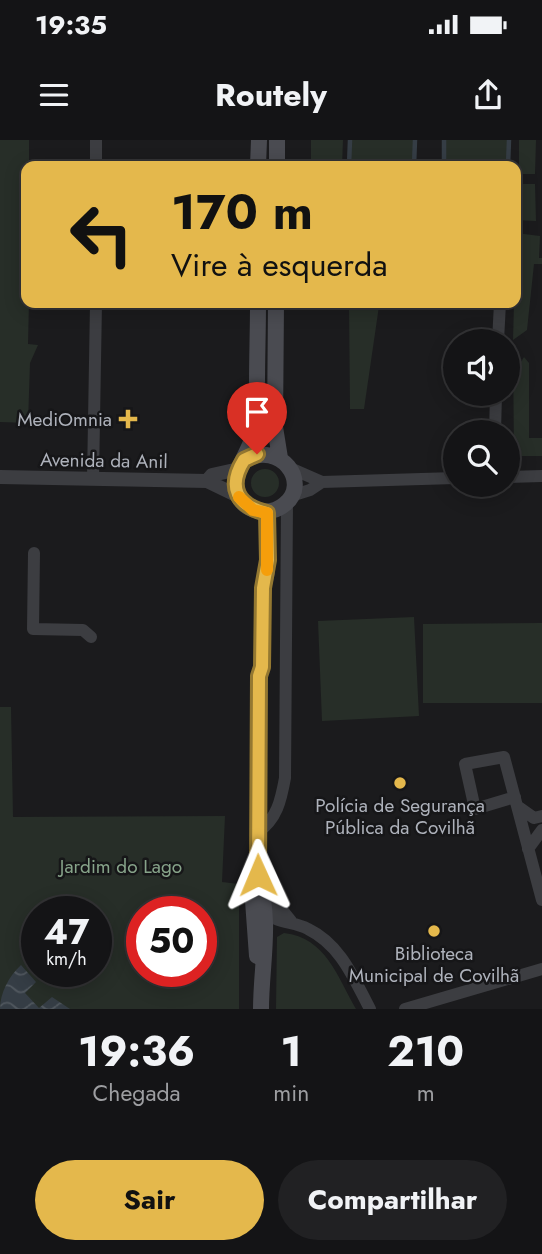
<!DOCTYPE html>
<html lang="pt">
<meta charset="utf-8">
<style>
body{margin:0;font-family:Jost,sans-serif;background:#212123;color:#f1f3f6;height:100vh;display:flex;flex-direction:column;font-size:26px;white-space:nowrap}
*{box-sizing:border-box;margin:0}
p{font-size:23px;color:#9d9ea1}
.icon{flex:none;width:38px;height:38px;fill:none;stroke:currentColor;stroke-width:2;stroke-linecap:round;stroke-linejoin:round}
.map{position:relative;height:869px;overflow:hidden}
.panel{display:flex;flex-direction:column;background:#141416;flex:1}
.panel>*{flex:none}
.banner{position:absolute;left:21px;top:21px;width:500px;height:147px;border-radius:14px;box-shadow:0 4px 18px #0003,0 0 0 2px #333335;background:#e4b84c;color:#111;overflow:hidden}
.tools{position:absolute;left:443px;top:189px;display:grid;gap:14px}
.tools a{display:grid;place-items:center;width:77px;height:77px;border-radius:50%;background:#141416;box-shadow:0 4px 18px #0003,0 0 0 2px #333335;font-size:35px}
.speed{position:absolute;left:21px;top:756px;display:flex;gap:14px;font-size:35px;font-weight:700;text-align:center}
.speed>*{display:grid;place-content:center;width:91px;height:91px;border-radius:50%;background:#141416;box-shadow:0 4px 18px #0003,0 0 0 2px #333335;line-height:1}
.speed small{font-size:18px;font-weight:400}
.speed .limit{border:10px solid #d22;background:#fff;color:#111}
.pin{position:absolute;display:grid;place-items:center;width:60px;height:60px;color:#fff;margin:-72px -30px;border-radius:50% 50% 50% 0;rotate:-45deg;box-shadow:0 0 7px #0007}
.pin .icon{rotate:45deg}
.me{position:absolute;width:77px;margin:-38px;rotate:359deg;stroke-linejoin:round;filter:drop-shadow(0 0 5px #0008)}
.turn{display:flex;align-items:center;gap:24px;height:147px;padding:0 35px;font-size:32px}
.turn .icon{width:91px;height:91px;stroke-width:2.5}
.turn b{display:block;font-size:49px;line-height:60px}
.eta{display:flex;justify-content:space-evenly;align-items:center;height:119px;text-align:center}
.eta b{font-size:42px;font-weight:700;line-height:49px}
.action{display:flex;gap:14px;margin-top:auto;padding:14px 35px}
.action a{flex:1;height:80px;border-radius:42px;background:#e4b84c;color:#111;font-size:28px;font-weight:700;line-height:80px;text-align:center}
.action a+a{background:#212123;color:#f1f3f6}
.status{display:flex;justify-content:space-between;align-items:center;height:49px;padding:0 35px;background:#141416;direction:ltr}
.status svg{height:19px;fill:currentColor}
header{display:flex;justify-content:space-between;align-items:center;height:91px;padding:0 35px;background:#141416;font-size:32px;font-weight:700}
.map>svg:first-child{display:block}
.green{fill:#272e28;fill-rule:evenodd}
.water{fill:url(#water-waves)}
.lines{fill:none;stroke-linecap:round;stroke-linejoin:round}
.stream{stroke:#353d45;stroke-width:4.5}
.minor{stroke:#3c3d41;stroke-width:12}
.tertiary{stroke:#3c3d41;stroke-width:14}
.secondary{stroke:#4a4b51;stroke-width:16}
.route-casing{stroke:#947831;stroke-width:18}
.route{stroke:#e4b84c;stroke-width:12}
.slow{stroke:#f59e0b;stroke-width:12}
.poi-dot{fill:#e4b84c;stroke:#161618;stroke-width:2.5}
.labels{text-anchor:middle;stroke-width:5;stroke-linejoin:round;paint-order:stroke}
.poi-label{font-size:19px;fill:#aeb2bb;stroke:#161618}
.street-label{font-size:19px;fill:#aeb2bb;stroke:#161618}
.park-label{font-size:19px;fill:#87a48a;stroke:#161618}
</style>
<div class="status"><b>19:35</b><svg viewBox="0 0 49 12"><path d="M0 12V9h3v3zM5 12V6h3v6zM10 12V3h3v9zM15 12V0h3v12zM26 1h20v11H26zM47 4h2v5h-2z"/></svg></div>
<header><svg class="icon" aria-label="menu" viewBox="0 0 24 24"><path d="M4 6h16M4 12h16M4 18h16"/></svg>Routely<svg class="icon" aria-label="share" viewBox="0 0 24 24"><path d="M12 15V3M7 8l5-5 5 5M5 13v7h14v-7"/></svg></header>
<div class="map">
<svg width="542" height="869" viewBox="0 0 542 869">
<defs>
<pattern id="water-waves" width="16" height="10" patternUnits="userSpaceOnUse" patternTransform="scale(1.75)"><rect width="16" height="10" fill="#353d45"/><path d="M0 5q4-4 8 0t8 0" fill="none" stroke="#50575e"/></pattern>
</defs>
<rect width="100%" height="100%" fill="#1b1b1d"/>
<path class="green" d="M 0,0 L 29,0 L 29,26 L 26,26 L 26,163 L 29,163 L 28,204 L 38,205 L 30,223 L 28,283 L 0,282 Z
M 311,0 L 343,0 L 342,26 L 311,26 Z
M 350,0 L 415,0 L 414,26 L 349,26 Z
M 444,0 L 509,0 L 508,26 L 444,26 Z
M 519,0 L 536,0 L 535,34 L 519,34 Z
M 519,44 L 535,44 L 536,81 L 516,80 Z
M 516,93 L 540,96 L 539,118 L 542,118 L 542,124 L 534,124 L 527,190 L 513,200 L 514,163 L 516,163 Z
M 349,163 L 377,163 L 379,166 L 364,269 L 350,269 Z
M 513,209 L 519,212 L 516,219 L 521,222 L 524,217 L 529,223 L 529,298 L 542,298 L 542,316 L 514,316 Z
M251 343a14 14 0 1 1 28 0a14 14 0 1 1-28 0Z
M 414,477 L 419,576 L 322,581 L 318,481 Z
M 542,483 L 542,563 L 423,563 L 423,484 Z
M 0,567 L 11,567 L 13,677 L 225,676 L 222,742 L 239,744 L 239,869 L 0,869 ZM 37,772 L 96,772 L 96,831 L 37,831 ZM 142,772 L 201,772 L 201,831 L 142,831 Z
M 284,793 C 326,798 337,836 356,869 L 276,869 L 277,797 Z"/>
<path class="water" d="M 21,825 L 36,842 L 25,853 L 39,868 L 52,857 L 70,869 L 0,869 C 0,853 9,836 21,825 Z"/>
<g class="lines">
<path class="stream" d="M 349,26 L 350,0
M 414,26 L 415,0
M 444,26 L 444,0
M 508,26 L 509,0"/>
<path class="minor" d="M 96,26 L 96,0
M 498,201 L 500,163
M 495,292 L 496,254
M 290,328 L 322,342 L 455,338
M 508,337 L 542,336
M 93,339 L 96,163
M 291,356 L 310,350 L 322,342
M 34,413 L 33,489 L 83,490 L 91,497
M 515,657 L 475,669 L 465,624 L 504,617 L 542,760
M 517,666 L 534,678 L 542,676
M 258,692 C 277,679 281,660 285,638 L 287,363
M 528,709 L 542,690
M 262,755 L 283,771 L 291,781
M 264,771 C 277,784 293,781 308,789 C 341,805 354,839 370,869
M 405,869 L 542,829"/>
<path class="tertiary" d="M 0,337 L 207,341 L 238,356
M 207,341 L 212,335 L 239,329"/>
<path class="secondary" d="M 258,26 L 259,0
M 277,26 L 277,0
M 276,163 L 275,287 L 280,318
M 244,320 C 281,300 311,343 285,364 C 270,377 242,373 237,352 C 231,329 253,309 256,286 C 258,272 257,257 257,243 C 257,216 258,190 258,163
M 257,816 L 252,747 L 258,739
M 261,869 C 261,825 272,782 258,738 L 259,536 L 262,527 L 263,448 L 267,432 L 267,373"/>
</g>
<g class="lines">
<g class="route-casing">
<path id="route" d="M 257,314 L 244,320 C 227,347 237,366 267,373 L 268,420 L 263,448 L 262,527 L 259,536 L 258,735"/>
</g>
<use href="#route" class="route"/>
<path class="slow" d="M 239,357 L 253,370 L 267,373 L 267,430"/>
</g>
<g class="poi-dot">
<path d="M124.5 268.5h7v7h7v7h-7v7h-7v-7h-7v-7h7z"/>
<circle cx="400" cy="643" r="7"/>
<circle cx="434" cy="791" r="7"/>
</g>
<g class="labels">
<g class="poi-label">
<text x="112" y="286" text-anchor="end">MediOmnia</text>
<text x="400" y="672">Polícia de Segurança<tspan x="400" dy="22">Pública da Covilhã</tspan></text>
<text x="434" y="820">Biblioteca<tspan x="434" dy="22">Municipal de Covilhã</tspan></text>
</g>
<g class="street-label">
<text transform="translate(104 320) rotate(1)" y="7">Avenida da Anil</text>
</g>
<g class="park-label">
<text x="121" y="733">Jardim do Lago</text>
</g>
</g>
</svg>
<div class="tools">
<a><svg class="icon" aria-label="sound" viewBox="0 0 24 24"><path d="M4 9h4l5-4v14l-5-4H4zM17 9q2 3 0 6"/></svg></a>
<a><svg class="icon" aria-label="search" viewBox="0 0 24 24"><circle cx="10" cy="10" r="6"/><path d="M15 15l6 6"/></svg></a>
</div>
<div class="speed"><div>47<small>km/h</small></div><div class="limit">50</div></div>
<div class="pin" style="left:257px;top:314px;background:#d93025"><svg class="icon" aria-label="arrive" viewBox="0 0 24 24"><path d="M6 21V4h12l-3 4 3 4H6"/></svg></div>
<svg class="me" style="left:258px;top:735px" viewBox="-20 -20 40 40"><path d="M0-17L14 15 0 8-14 15z" fill="#e4b84c" stroke="#fff" stroke-width="4"/></svg>
<div class="banner">
<div class="turn"><svg class="icon" aria-label="left" viewBox="0 0 24 24"><path d="M17 20v-9H6M10 6l-5 5 5 5"/></svg><div><b>170 m</b>Vire à esquerda</div></div>
</div>
</div>
<section class="panel">
<div class="eta">
<div><b>19:36</b><p>Chegada</p></div>
<div><b>1</b><p>min</p></div>
<div><b>210</b><p>m</p></div>
</div>
<div class="action"><a>Sair</a><a>Compartilhar</a></div>
</section>
